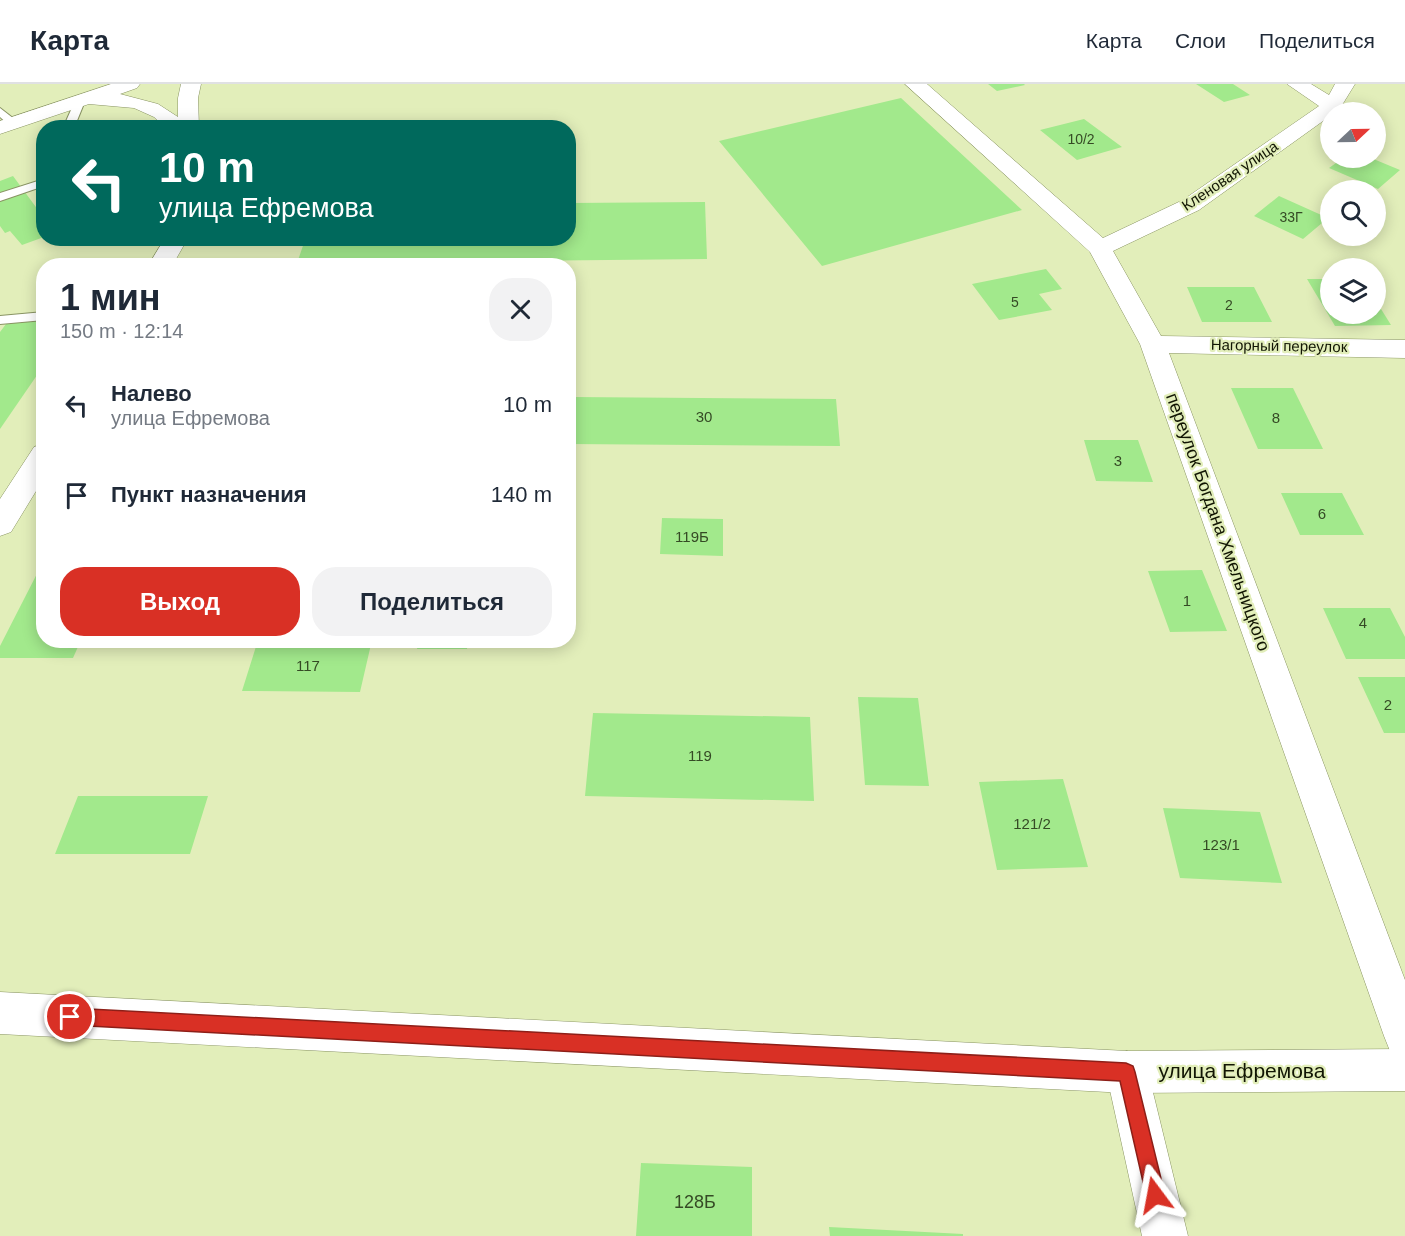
<!DOCTYPE html>
<html lang="ru">
<meta charset="utf-8">
<style>
body{margin:0;font-family:Helvetica,sans-serif;background:#f2f2f3;color:#1f2937;height:100vh;display:flex;flex-direction:column;font-size:22px;white-space:nowrap}
*{box-sizing:border-box;margin:0}
p{font-size:20px;color:#747a83}
.icon{flex:none;width:33px;height:33px;fill:none;stroke:currentColor;stroke-width:2;stroke-linecap:round;stroke-linejoin:round}
.map{position:relative;flex:1;overflow:hidden}
.side{position:absolute;left:36px;top:174px;width:540px;height:390px;display:flex;flex-direction:column;background:#fff;border-radius:24px;box-shadow:0 3px 15px #0003}
.side>*{flex:none}
.top-card{position:absolute;left:36px;top:36px;width:540px;height:126px;border-radius:24px;box-shadow:0 3px 15px #0003;background:#00695c;color:#fff;overflow:hidden}
.needle{width:39px;rotate:68deg}
.controls{position:absolute;left:1320px;top:18px;display:grid;gap:12px}
.controls a{display:grid;place-items:center;width:66px;height:66px;border-radius:50%;background:#fff;box-shadow:0 3px 15px #0003;font-size:30px}
.pin{position:absolute;display:grid;place-items:center;width:51px;height:51px;color:#fff;margin:-26px;border:3px solid #fff;border-radius:50%;box-shadow:0 2px 6px #0007}
.me{position:absolute;width:66px;margin:-33px;rotate:347deg;stroke-linejoin:round;filter:drop-shadow(0 0 4px #0008)}
.turn{display:flex;align-items:center;gap:21px;height:126px;padding:0 24px;font-size:27px}
.turn .icon{width:78px;height:78px;stroke-width:2.5}
.turn b{display:block;font-size:42px;line-height:51px}
.round{display:grid;place-items:center;flex:none;width:63px;height:63px;border-radius:24px;background:#f2f2f3}
.headline{display:flex;align-items:center;justify-content:space-between;height:102px;padding:0 24px}
h1{font-size:36px;font-weight:800;line-height:45px}
.button{display:flex;gap:12px;margin-top:auto;padding:12px 24px}
.button a{flex:1;height:69px;border-radius:24px;background:#d93025;color:#fff;font-size:24px;font-weight:800;line-height:69px;text-align:center}
.button a+a{background:#f2f2f3;color:#1f2937}
ul{padding:0;list-style:none}
li{display:flex;align-items:center;gap:18px;height:90px;padding:0 24px}
li div{flex:1}
li b{display:block;font-size:22px}
li em{font-style:normal}
header{display:flex;align-items:center;gap:36px;box-sizing:border-box;height:84px;padding:0 30px;background:#fff;border-bottom:2px solid #e0e1e3}
header strong{font-size:28px}
nav{display:flex;gap:33px;margin-inline-start:auto;font-size:21px}
.map>svg:first-child{display:block}
.building{fill:#a2e98c}
.lines{fill:none;stroke-linecap:round;stroke-linejoin:round}
.lane-casing{stroke:#899463;stroke-width:2}
.street-casing{stroke:#899463;stroke-width:1}
.secondary-casing{stroke:#899463;stroke-width:1}
.lane{fill:#fff;fill-rule:evenodd}
.street{fill:#fff;fill-rule:evenodd}
.secondary{fill:#fff;fill-rule:evenodd}
.route{fill:#d93025;stroke:#8d1f18;stroke-width:1.5}
.labels{text-anchor:middle;stroke-width:4.5;stroke-linejoin:round;paint-order:stroke}
.far-number-label{font-size:14px;fill:#354a25}
.far-street-label{font-size:15px;fill:#111503;stroke:#e2eeba}
.number-label{font-size:15px;fill:#354a25}
.street-label{font-size:18px;fill:#111503;stroke:#e2eeba}
.near-number-label{font-size:18px;fill:#354a25}
.near-street-label{font-size:21px;fill:#111503;stroke:#e2eeba}
</style>
<header>
<strong>Карта</strong>
<nav><a>Карта</a><a>Слои</a><a>Поделиться</a></nav>
</header>
<div class="map">
<svg width="1405" height="1152" viewBox="0 0 1405 1152">
<rect width="100%" height="100%" fill="#e2eeba"/>
<path class="building" d="M 988,0 L 1024,0 L 1025,1 L 997,7 Z
M 1196,0 L 1233,0 L 1250,11 L 1224,18 Z
M 901,14 L 1022,126 L 822,182 L 719,57 Z
M 1084,35 L 1122,63 L 1077,76 L 1040,46 Z
M 1343,74 L 1371,74 L 1400,86 L 1378,105 L 1329,84 Z
M 13,92 L 44,134 L 44,153 L 22,161 L 10,147 L 5,149 L 0,142 L 0,97 Z
M 1279,112 L 1328,134 L 1303,155 L 1254,132 Z
M 705,118 L 707,175 L 297,179 L 305,156 L 568,154 L 568,119 Z
M 1046,185 L 1062,205 L 1039,210 L 1052,226 L 999,236 L 972,200 Z
M 1307,195 L 1330,195 L 1330,230 L 1376,230 L 1376,217 L 1391,241 L 1335,242 Z
M 1187,203 L 1254,203 L 1272,238 L 1202,238 Z
M 9,236 L 44,237 L 44,281 L 0,345 L 0,248 Z
M 1231,304 L 1293,304 L 1323,365 L 1258,365 Z
M 573,313 L 836,315 L 840,362 L 568,360 Z
M 1084,356 L 1138,356 L 1153,398 L 1096,397 Z
M 1281,409 L 1342,409 L 1364,451 L 1300,451 Z
M 662,434 L 723,435 L 723,472 L 660,470 Z
M 44,476 L 44,556 L 81,556 L 73,574 L 0,574 L 0,562 Z
M 1202,486 L 1227,547 L 1170,548 L 1148,487 Z
M 1323,524 L 1390,524 L 1405,553 L 1405,575 L 1346,575 Z
M 258,556 L 372,556 L 360,608 L 242,607 Z
M 419,556 L 468,556 L 467,565 L 417,565 Z
M 1358,593 L 1405,593 L 1405,649 L 1384,649 Z
M 858,613 L 918,614 L 929,702 L 865,701 Z
M 593,629 L 810,633 L 814,717 L 585,712 Z
M 1063,695 L 1088,783 L 997,786 L 979,698 Z
M 78,712 L 208,712 L 190,770 L 55,770 Z
M 1163,724 L 1260,728 L 1282,799 L 1180,794 Z
M 641,1079 L 752,1083 L 752,1152 L 636,1152 Z
M 829,1143 L 963,1150 L 963,1152 L 830,1152 Z"/>
<g class="lines">
<g class="lane-casing">
<path id="lane" d="M 80,14 L 85,17 L 74,44 L 63,44 L 75,17 Z
M 0,24 L 18,38 L 18,42 L 10,42 L 0,33 Z
M 44,95 L 44,102 L 0,117 L 0,109 Z
M 44,228 L 44,236 L 0,240 L 0,232 Z"/>
</g>
<g class="street-casing">
<path id="street" d="M 111,0 L 140,0 L 137,4 L 120,10 L 158,20 L 178,33 L 178,14 L 181,0 L 201,0 L 198,14 L 199,44 L 166,44 L 154,33 L 134,24 L 89,20 L 0,50 L 0,37 Z
M 905,0 L 927,0 L 1103,154 L 1183,116 L 1319,22 L 1287,0 L 1311,0 L 1329,11 L 1335,0 L 1355,0 L 1339,26 L 1330,28 L 1330,32 L 1199,126 L 1113,167 L 1161,252 L 1405,256 L 1405,274 L 1169,269 L 1405,896 L 1405,973 L 1390,967 L 1384,952 L 1140,260 L 1090,168 Z
M 165,154 L 188,154 L 172,182 L 148,182 Z
M 44,360 L 44,394 L 11,448 L 0,452 L 0,415 L 34,363 Z
M 1127,967 L 1142,973 L 1148,988 L 1188,1152 L 1142,1152 L 1106,988 L 1112,973 Z"/>
</g>
<g class="secondary-casing">
<path id="secondary" d="M 0,908 L 1127,967 L 1405,965 L 1405,1007 L 1127,1009 L 0,950 Z"/>
</g>
<use href="#lane" class="lane"/>
<use href="#street" class="street"/>
<use href="#secondary" class="secondary"/>
</g>
<path class="route" d="M 70,924 L 1126,979 L 1133,982 L 1135,988 L 1165,1111 L 1162,1118 L 1155,1120 L 1148,1118 L 1146,1111 L 1120,997 L 70,941 L 64,939 L 62,933 L 64,927 Z"/>
<g class="labels">
<g class="far-number-label">
<text x="1081" y="60">10/2</text>
<text x="1291" y="138">33Г</text>
<text x="1015" y="223">5</text>
<text x="1229" y="226">2</text>
</g>
<g class="far-street-label">
<text transform="translate(1230 92) rotate(-34)" y="5">Кленовая улица</text>
<text transform="translate(1279 262) rotate(1)" y="5">Нагорный переулок</text>
</g>
<g class="number-label">
<text x="704" y="338">30</text>
<text x="1276" y="339">8</text>
<text x="1118" y="382">3</text>
<text x="1322" y="435">6</text>
<text x="692" y="458">119Б</text>
<text x="1187" y="522">1</text>
<text x="1363" y="544">4</text>
<text x="308" y="587">117</text>
<text x="1388" y="626">2</text>
<text x="700" y="677">119</text>
<text x="1032" y="745">121/2</text>
<text x="1221" y="766">123/1</text>
</g>
<g class="street-label">
<text transform="translate(1218 438) rotate(70)" y="6">переулок Богдана Хмельницкого</text>
</g>
<g class="near-number-label">
<text x="695" y="1124">128Б</text>
</g>
<g class="near-street-label">
<text x="1242" y="994">улица Ефремова</text>
</g>
</g>
</svg>
<div class="controls">
<a><svg class="needle" viewBox="-14 -14 28 28"><path d="M0-13l5 13h-10z" fill="#e53935"/><path d="M0 13l5-13h-10z" fill="#747a83"/></svg></a>
<a><svg class="icon" aria-label="search" viewBox="0 0 24 24"><circle cx="10" cy="10" r="6"/><path d="M15 15l6 6"/></svg></a>
<a><svg class="icon" aria-label="layers" viewBox="0 0 24 24"><path d="M12 4l9 5-9 5-9-5zM3 14l9 5 9-5"/></svg></a>
</div>
<div class="pin" style="left:70px;top:933px;background:#d93025"><svg class="icon" aria-label="arrive" viewBox="0 0 24 24"><path d="M6 21V4h12l-3 4 3 4H6"/></svg></div>
<svg class="me" style="left:1155px;top:1111px" viewBox="-20 -20 40 40"><path d="M0-17L14 15 0 8-14 15z" fill="#d93025" stroke="#fff" stroke-width="4"/></svg>
<div class="top-card">
<div class="turn"><svg class="icon" aria-label="left" viewBox="0 0 24 24"><path d="M17 20v-9H6M10 6l-5 5 5 5"/></svg><div><b>10 m</b>улица Ефремова</div></div>
</div>
<section class="side">
<div class="headline"><div><h1>1 мин</h1><p>150 m · 12:14</p></div><a class="round"><svg class="icon" aria-label="close" viewBox="0 0 24 24"><path d="M6 6l12 12M18 6L6 18"/></svg></a></div>
<ul>
<li><svg class="icon" aria-label="left" viewBox="0 0 24 24"><path d="M17 20v-9H6M10 6l-5 5 5 5"/></svg><div><b>Налево</b><p>улица Ефремова</p></div><em>10 m</em></li>
<li><svg class="icon" aria-label="arrive" viewBox="0 0 24 24"><path d="M6 21V4h12l-3 4 3 4H6"/></svg><div><b>Пункт назначения</b></div><em>140 m</em></li>
</ul>
<div class="button"><a>Выход</a><a>Поделиться</a></div>
</section>
</div>
